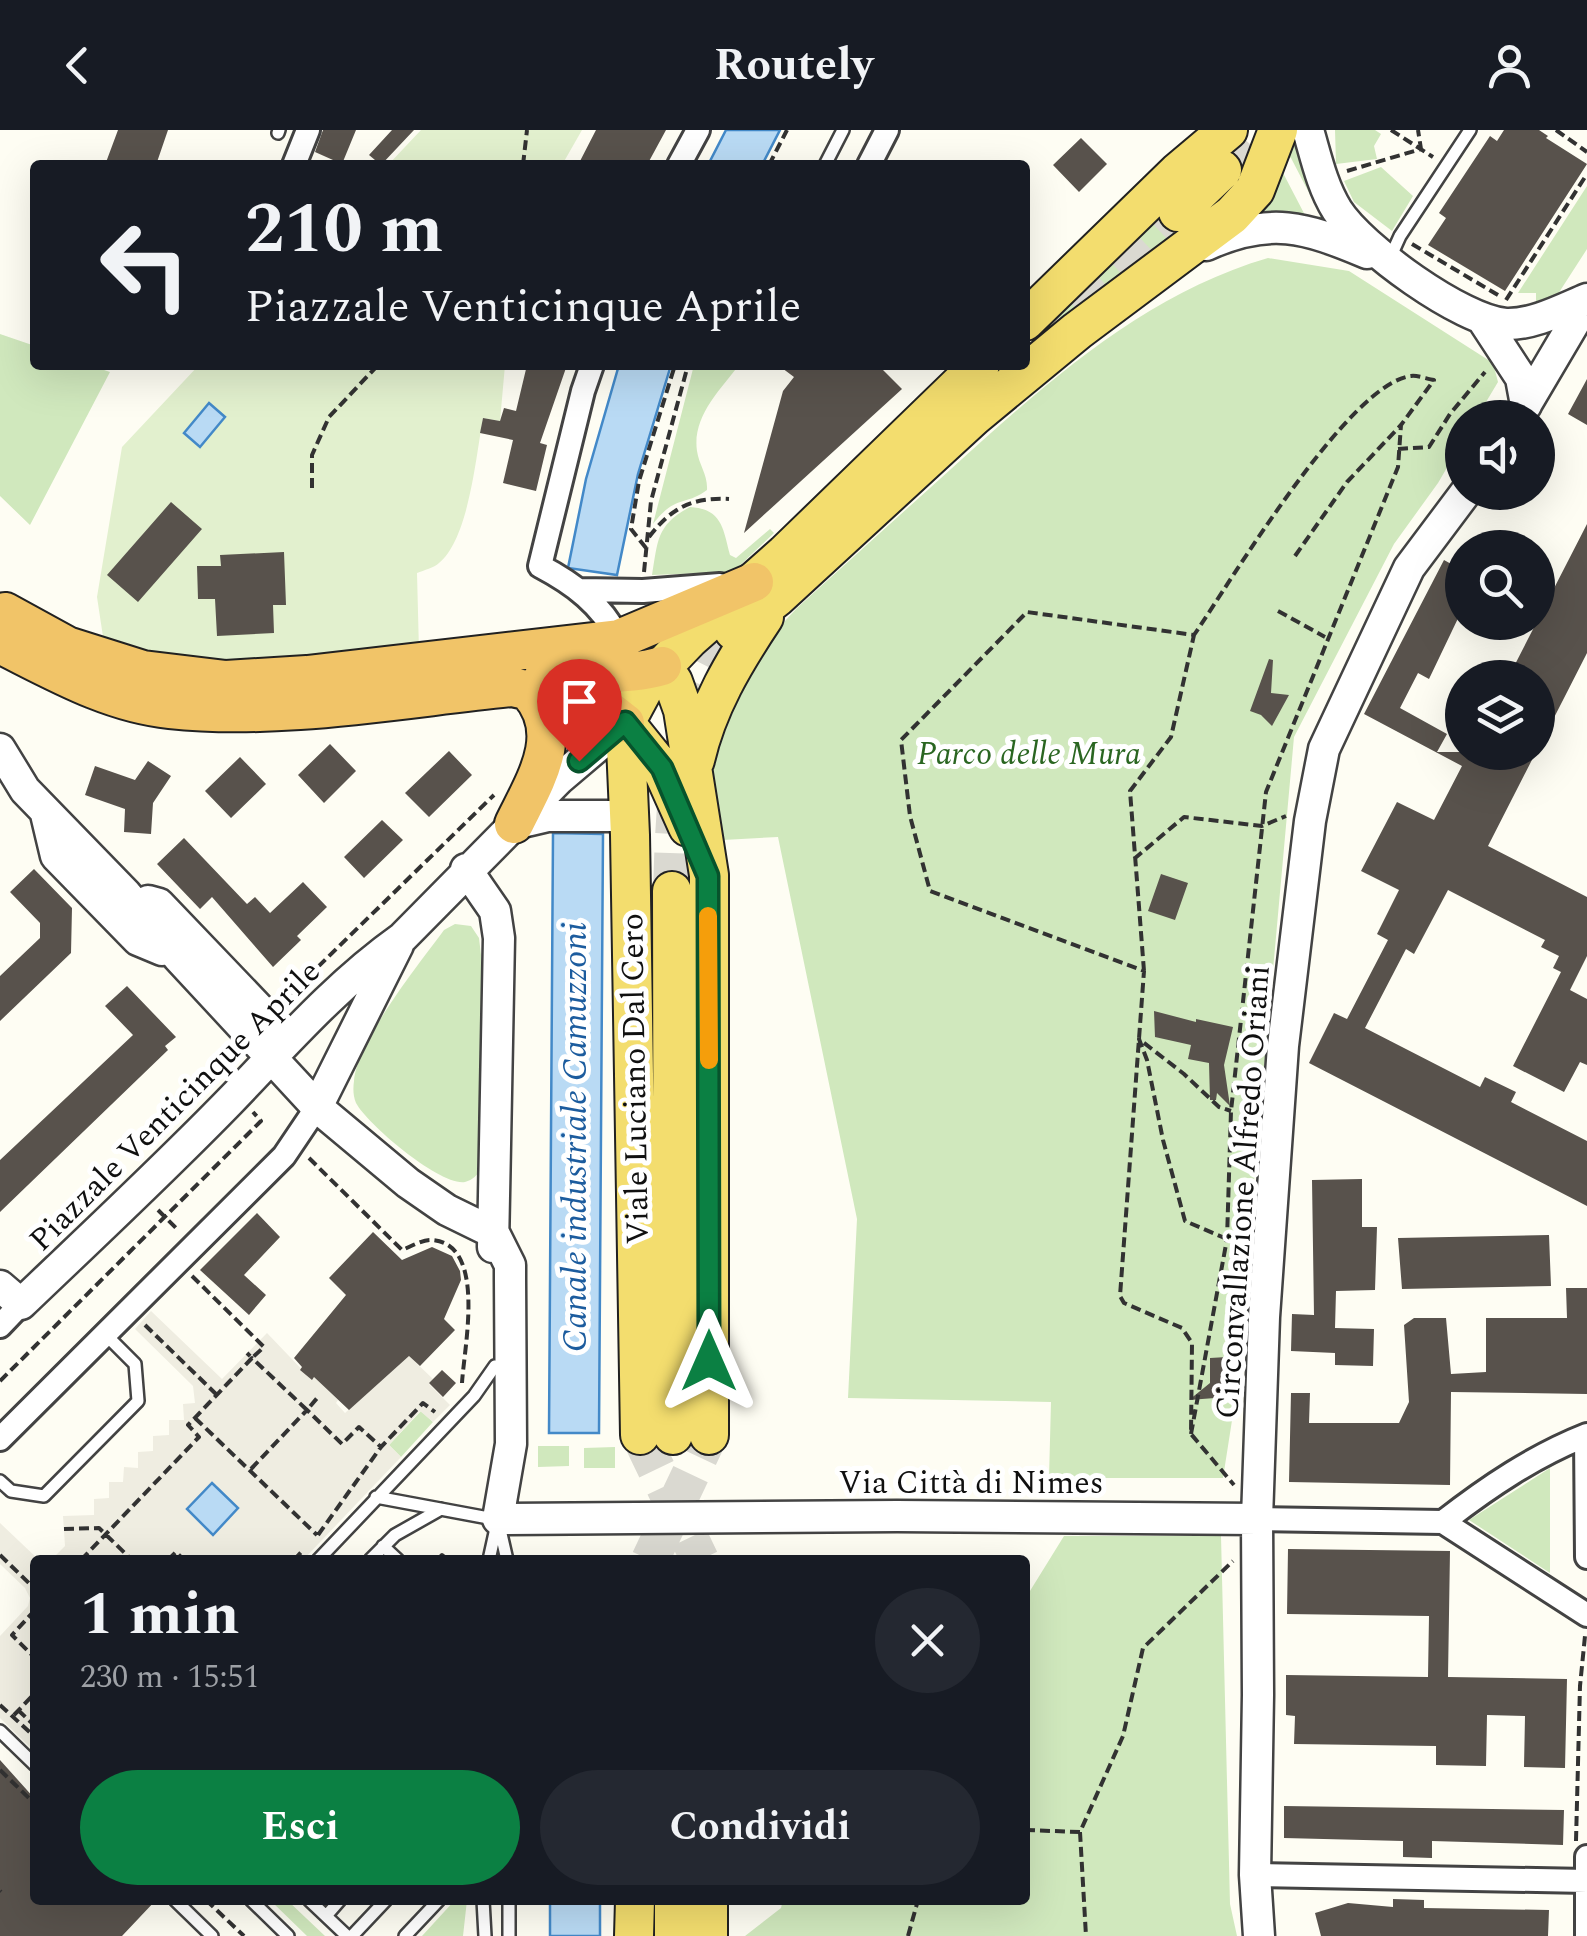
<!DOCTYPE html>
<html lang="it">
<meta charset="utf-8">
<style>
body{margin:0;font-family:Spectral,serif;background:#242831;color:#f1f3f6;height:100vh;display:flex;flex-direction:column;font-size:38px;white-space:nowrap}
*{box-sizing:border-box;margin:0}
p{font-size:32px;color:#9ea1a6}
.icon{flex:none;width:55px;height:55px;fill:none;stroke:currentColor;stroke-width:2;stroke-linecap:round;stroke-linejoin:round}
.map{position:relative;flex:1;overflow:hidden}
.panel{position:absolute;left:30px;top:1425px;width:1000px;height:350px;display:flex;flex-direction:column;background:#171b24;border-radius:10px;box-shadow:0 10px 40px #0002}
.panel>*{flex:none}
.top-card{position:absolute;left:30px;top:30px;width:1000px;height:210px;border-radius:10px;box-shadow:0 10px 40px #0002;background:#171b24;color:#f1f3f6;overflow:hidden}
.controls{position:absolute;left:1445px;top:270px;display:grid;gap:20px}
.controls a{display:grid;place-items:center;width:110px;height:110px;border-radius:50%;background:#171b24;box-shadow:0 10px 40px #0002;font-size:50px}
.pin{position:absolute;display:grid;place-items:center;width:85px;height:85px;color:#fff;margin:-102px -42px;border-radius:50% 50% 50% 0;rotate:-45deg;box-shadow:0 0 10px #0007}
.pin .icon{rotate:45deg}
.me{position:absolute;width:110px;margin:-55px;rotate:0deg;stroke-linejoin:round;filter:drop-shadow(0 0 8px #0008)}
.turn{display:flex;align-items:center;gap:35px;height:210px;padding:0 50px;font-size:45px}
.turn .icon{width:130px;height:130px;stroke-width:2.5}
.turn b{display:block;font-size:70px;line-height:85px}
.round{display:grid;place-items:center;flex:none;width:105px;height:105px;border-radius:52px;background:#242831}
.overview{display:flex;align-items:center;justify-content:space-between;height:170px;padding:0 50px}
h1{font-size:60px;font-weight:700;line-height:75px}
.button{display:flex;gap:20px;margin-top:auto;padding:20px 50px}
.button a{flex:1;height:115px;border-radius:60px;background:#0b8043;color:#fff;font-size:40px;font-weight:700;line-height:115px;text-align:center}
.button a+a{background:#242831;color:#f1f3f6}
header{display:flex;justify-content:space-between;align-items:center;height:130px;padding:0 50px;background:#171b24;font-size:45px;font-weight:700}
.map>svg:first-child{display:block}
.green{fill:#d0e8bd}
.pitch{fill:#e2f0ce}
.plaza{fill:#efede1}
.water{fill:#b9daf4;stroke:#4389c8;stroke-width:2.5}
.building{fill:#58524c}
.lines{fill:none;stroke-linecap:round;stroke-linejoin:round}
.primary-tunnel{stroke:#dad9d1;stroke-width:38;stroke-dasharray:38 19;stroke-linecap:butt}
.service-casing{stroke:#434343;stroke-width:16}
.minor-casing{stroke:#434343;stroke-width:28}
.tertiary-casing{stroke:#434343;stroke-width:35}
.primary-casing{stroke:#212121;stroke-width:42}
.trunk-casing{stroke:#212121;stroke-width:42}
.path{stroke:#323232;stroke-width:4;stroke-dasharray:10 5;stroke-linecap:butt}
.service{stroke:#fff;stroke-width:11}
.minor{stroke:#fff;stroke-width:22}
.tertiary{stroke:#fff;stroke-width:30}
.primary{stroke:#f3dd6e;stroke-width:38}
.trunk{stroke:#f1c468;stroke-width:38}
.route-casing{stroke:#07532c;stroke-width:25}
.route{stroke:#0b8043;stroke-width:18}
.slow{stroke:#f59e0b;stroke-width:18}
.labels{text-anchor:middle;stroke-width:10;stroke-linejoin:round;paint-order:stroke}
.park-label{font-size:32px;font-style:italic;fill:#2a6621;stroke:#fff}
.street-label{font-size:32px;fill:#101010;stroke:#fff}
.water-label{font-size:35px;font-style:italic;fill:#1c5c9e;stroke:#fff}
</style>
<header><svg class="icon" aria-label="back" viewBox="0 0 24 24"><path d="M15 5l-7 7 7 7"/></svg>Routely<svg class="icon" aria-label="person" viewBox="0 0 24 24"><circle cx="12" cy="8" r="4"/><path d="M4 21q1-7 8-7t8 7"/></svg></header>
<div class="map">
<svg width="1587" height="1806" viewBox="0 0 1587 1806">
<rect width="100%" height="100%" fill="#fefdf3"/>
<path class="green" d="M 1335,0 L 1375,0 L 1381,4 L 1374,16 L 1377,29 L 1336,34 Z
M 1295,6 L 1333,96 L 1318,97 L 1320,84 L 1291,28 L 1282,24 Z
M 1381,37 L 1413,66 L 1392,101 L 1354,72 L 1344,51 Z
M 1282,41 L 1307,89 L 1239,99 Z
M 1587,56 L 1587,119 L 1558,164 L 1536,173 L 1536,163 L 1518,163 Z
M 1166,72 L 1197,108 L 876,358 L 1001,235 L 1025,235 L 1025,212 Z
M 1268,128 L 1349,141 L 1493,233 L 1498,252 L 1477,287 L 1462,288 L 1462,312 L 1438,353 L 1394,414 L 1294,607 L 1233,1284 L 1223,1348 L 1049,1348 L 1051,1272 L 848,1268 L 857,1089 L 778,707 L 723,710 C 719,690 712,669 711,648 C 705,589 759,518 797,478 C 849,431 900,385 951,339 C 1045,254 1144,164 1268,128 Z
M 0,204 L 35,216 L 35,235 L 89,235 L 110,242 L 30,395 L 0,366 Z
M 694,235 L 739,235 C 720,260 692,287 697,321 C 699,335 708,345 707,360 C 684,377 676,364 653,394 Z
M 690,377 C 722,379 723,398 730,425 L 736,428 L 770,399 L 774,403 L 733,442 L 652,445 C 658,411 656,395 690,377 Z
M 455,794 L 471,796 L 479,808 L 481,825 L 482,1038 C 477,1045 473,1050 465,1052 C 440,1056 368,995 356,973 C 353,966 353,958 354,951 C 357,911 419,834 444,800 Z
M 421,1281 L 433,1292 L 401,1327 L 389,1315 Z
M 538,1316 L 569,1316 L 569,1336 L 538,1337 Z
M 615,1317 L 615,1338 L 584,1338 L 584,1318 Z
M 1550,1338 L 1550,1443 L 1469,1390 Z
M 1064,1406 L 1221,1406 L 1230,1774 L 1237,1806 L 745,1806 L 781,1778 L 783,1770 L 1025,1770 L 1025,1469 Z
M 270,1770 L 287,1770 L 325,1806 L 307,1806 Z
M 455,1770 L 467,1770 L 463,1806 L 422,1806 Z"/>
<path class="pitch" d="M 421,0 L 582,0 L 562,35 L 388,35 Z
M 199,235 L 505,235 L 500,291 L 483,288 C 476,325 469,409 439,433 C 434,438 424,440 417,443 L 419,521 L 214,541 L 105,520 L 97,467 L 122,317 Z"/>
<path class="plaza" d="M 151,1181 L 222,1249 L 267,1203 L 311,1249 L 314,1247 L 338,1270 L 336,1273 L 345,1283 L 409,1226 L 433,1249 L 429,1254 L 450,1275 L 433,1292 L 420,1281 L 389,1315 L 401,1327 L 303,1430 L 51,1430 L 65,1416 L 63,1386 L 94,1385 L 94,1369 L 109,1368 L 109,1352 L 123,1352 L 124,1337 L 138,1338 L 138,1322 L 153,1321 L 153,1306 L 169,1305 L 169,1290 L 184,1290 L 183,1274 L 195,1273 L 193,1256 L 135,1199 Z
M 0,1393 L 39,1430 L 35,1430 L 35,1622 L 0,1588 L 0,1506 L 28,1476 L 30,1468 L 25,1458 L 0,1434 Z"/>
<path class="water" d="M 726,0 L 780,0 L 762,35 L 708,35 Z
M 619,235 L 671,235 L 638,344 L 617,445 L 568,438 L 586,349 Z
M 209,273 L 225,287 L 200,317 L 184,303 Z
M 553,703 L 603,704 L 599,1303 L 549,1303 Z
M 212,1353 L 238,1378 L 213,1405 L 187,1379 Z
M 550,1770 L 600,1770 L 600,1806 L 550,1806 Z"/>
<path class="building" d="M 118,0 L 168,0 L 156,35 L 105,35 Z
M 323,0 L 356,0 L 342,34 L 315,22 Z
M 392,0 L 414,0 L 381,35 L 369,25 Z
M 596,0 L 666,0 L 647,35 L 578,35 Z
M 1504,0 L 1539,0 L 1548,6 L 1546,8 L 1587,34 L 1505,161 L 1428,115 L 1446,88 L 1439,83 L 1490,6 L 1497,11 Z
M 1081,8 L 1107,34 L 1079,62 L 1053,35 Z
M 527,235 L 567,235 L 540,313 L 547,315 L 536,361 L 503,353 L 513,310 L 480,303 L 483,288 L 500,291 L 504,278 L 516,281 Z
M 778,235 L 878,235 L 902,259 L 744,403 L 783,261 L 794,247 Z
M 1587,249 L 1587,295 L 1568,284 Z
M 171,372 L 202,399 L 138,472 L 107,445 Z
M 1587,394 L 1587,523 L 1538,619 L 1538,548 L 1508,548 Z
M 284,422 L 286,475 L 273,475 L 274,503 L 217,506 L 215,469 L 198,469 L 197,436 L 221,436 L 220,425 Z
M 1444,430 L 1462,440 L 1462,480 L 1429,549 L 1418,543 L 1400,578 L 1447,604 L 1437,622 L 1536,622 L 1488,716 L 1587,767 L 1587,826 L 1570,860 L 1587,869 L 1587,935 L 1580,932 L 1564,962 L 1513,936 L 1561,842 L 1553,838 L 1559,826 L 1541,817 L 1545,810 L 1448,760 L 1414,824 L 1406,819 L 1365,898 L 1480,957 L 1485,947 L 1516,962 L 1511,972 L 1587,1011 L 1587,1076 L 1309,933 L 1334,883 L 1347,889 L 1388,810 L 1377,804 L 1399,760 L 1361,741 L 1397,672 L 1434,690 L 1462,636 L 1364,584 Z
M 1269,529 L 1273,530 L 1271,563 L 1289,565 L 1272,596 L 1261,585 L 1250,581 Z
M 330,614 L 356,641 L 324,673 L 298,645 Z
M 449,621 L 472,645 L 429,687 L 405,663 Z
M 240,627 L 266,654 L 231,688 L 205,661 Z
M 148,631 L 171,646 L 153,673 L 151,704 L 124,702 L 125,679 L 85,665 L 95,636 L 135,650 Z
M 382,690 L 403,710 L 364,748 L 344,727 Z
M 184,708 L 247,774 L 255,767 L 270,783 L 303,752 L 327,777 L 297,806 L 301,810 L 273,837 L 212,767 L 200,779 L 157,734 Z
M 34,739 L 72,778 L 71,823 L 0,891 L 0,846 L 40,808 L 40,793 L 10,762 Z
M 1161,744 L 1188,753 L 1175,790 L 1148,781 Z
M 127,856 L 176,907 L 165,916 L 168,920 L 0,1082 L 0,1030 L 133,905 L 105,876 Z
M 1154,881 L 1196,892 L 1196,889 L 1233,897 L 1224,935 L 1230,976 L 1217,963 L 1216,970 L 1210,970 L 1209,933 L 1188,929 L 1191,915 L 1155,907 Z
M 1362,1049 L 1362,1097 L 1377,1097 L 1375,1160 L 1336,1161 L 1335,1198 L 1374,1199 L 1373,1236 L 1335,1235 L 1335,1223 L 1291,1221 L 1292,1184 L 1314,1185 L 1312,1050 Z
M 257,1083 L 280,1107 L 244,1145 L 266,1165 L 249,1185 L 200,1140 Z
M 373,1102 L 402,1130 L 432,1117 L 452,1126 L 460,1141 L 461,1150 L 444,1189 L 455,1200 L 420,1236 L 409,1226 L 349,1280 L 314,1247 L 312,1250 L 300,1240 L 302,1237 L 294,1228 L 346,1165 L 329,1148 Z
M 1549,1105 L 1551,1156 L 1402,1159 L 1398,1108 Z
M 1566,1158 L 1587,1158 L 1587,1264 L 1451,1262 L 1450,1355 L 1289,1352 L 1291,1263 L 1310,1263 L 1309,1293 L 1399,1293 L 1409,1272 L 1404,1195 L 1414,1188 L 1446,1188 L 1451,1244 L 1486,1242 L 1486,1188 L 1567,1188 Z
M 1227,1227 L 1228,1267 L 1189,1270 L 1210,1253 L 1210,1228 Z
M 442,1240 L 456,1253 L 443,1267 L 429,1253 Z
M 1288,1419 L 1450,1421 L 1448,1547 L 1567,1549 L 1565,1638 L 1524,1637 L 1525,1586 L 1487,1585 L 1486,1636 L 1436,1635 L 1436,1616 L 1294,1614 L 1295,1586 L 1286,1585 L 1286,1545 L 1428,1547 L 1429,1486 L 1287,1484 Z
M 0,1630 L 35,1669 L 35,1770 L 156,1770 L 122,1806 L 0,1806 Z
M 1284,1676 L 1564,1680 L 1563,1715 L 1432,1711 L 1432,1728 L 1403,1727 L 1403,1711 L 1284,1708 Z
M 1393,1769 L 1424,1770 L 1424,1778 L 1549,1780 L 1548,1806 L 1321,1806 L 1315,1783 L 1348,1773 L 1393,1777 Z"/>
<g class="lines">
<path class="primary-tunnel" d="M 1222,40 L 1259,0
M 1034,217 L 1178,82
M 672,761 C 675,663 678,551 754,480
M 640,1305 L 700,1430
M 650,1430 L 709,1305"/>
<g class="service-casing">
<path id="service" d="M 278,3 L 279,0
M 825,35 L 843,0
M 1390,128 L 1400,106 L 1470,0
M 0,1351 L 11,1361 L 44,1366 L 138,1271 L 135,1234 L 106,1205
M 376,1367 L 494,1389
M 499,1395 L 507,1430
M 383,1416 L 398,1430
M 318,1430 L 474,1266 L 495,1236
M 370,1430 L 395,1405 L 441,1379
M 489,1430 L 498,1389
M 0,1601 L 35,1635
M 175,1770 L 212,1806
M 251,1770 L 288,1806
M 309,1770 L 347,1806
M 483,1770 L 485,1806
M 326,1786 L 340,1770
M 352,1806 L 386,1770
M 405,1806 L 439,1770
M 509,1806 L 509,1770"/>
</g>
<g class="minor-casing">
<path id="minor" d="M 294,35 L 308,0
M 679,35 L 698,0
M 869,35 L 887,0
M 592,235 L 583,261 L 540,436 C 574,454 601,474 619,509
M 580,460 L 643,461 L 720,455
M 0,1196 L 21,1174
M 1586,1306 L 1587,1427
M 0,1309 L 284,1026 L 317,977
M 1257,1389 L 1443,1392
M 1443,1392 L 1587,1485
M 1443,1392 C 1488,1357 1534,1326 1587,1305
M 1255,1745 L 1587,1751
M 1587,1806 L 1587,1727"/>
</g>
<g class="tertiary-casing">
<path id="tertiary" d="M 1308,0 C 1316,27 1322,56 1337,80 C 1361,118 1462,191 1506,194 C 1533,195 1563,179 1587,169
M 1206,115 C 1270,86 1305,97 1367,123
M 1483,190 L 1521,248 L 1526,275
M 1518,288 L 1587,171
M 0,619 L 25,660 L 126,764 L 178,827 L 317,977 L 408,1053 L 447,1080 L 494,1103 L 510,1135 L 510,1149 L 511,1314 L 498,1389
M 46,684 L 56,726 L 138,810 L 162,820
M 514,694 L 548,686 L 629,686
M 466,739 L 495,781 L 499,808 L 493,1117
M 148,771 L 159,774 L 267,887 L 270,926
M 317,977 L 398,815
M 0,1156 L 21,1174 C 91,1107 162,1041 230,971 C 284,915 337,854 402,808 L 559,649 L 625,593
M 498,1389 L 897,1386 L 1257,1389
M 1259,1806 L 1255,1745 L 1258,1565 L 1257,1389 L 1264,1187 L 1283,916 L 1310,691 L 1324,619 L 1409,438 L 1466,362"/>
</g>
<g class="primary-casing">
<path id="primary" d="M 1178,82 L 1222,40
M 1025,191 L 1178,42 L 1228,0
M 734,501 L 777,467 L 974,286 L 1077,201 L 1232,85 L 1255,60 L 1278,0
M 662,536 L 673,552 L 683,580 L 709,745 L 709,1305
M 625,593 L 662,639 L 688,697
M 695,630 C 707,577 734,532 764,487
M 672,761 L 673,1305
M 640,1305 L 630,705 L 625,593 L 646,554 L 689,509 L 785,424 L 980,235
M 708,1770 L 708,1806
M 634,1806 L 635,1770
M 674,1806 L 674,1770"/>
</g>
<g class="trunk-casing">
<path id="trunk" d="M 5,482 L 67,516 L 143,540 L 226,550 L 307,545 L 619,509 L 754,452
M 0,514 C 54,541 109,573 170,579 C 280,591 402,568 512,557 C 532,563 548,560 568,562 C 591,565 607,579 625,593
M 542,550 C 584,538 622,548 662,536
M 514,694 C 535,651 566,604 530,563"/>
</g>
<path class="path" d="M 1391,0 L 1433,27
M 1556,0 L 1587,22
M 523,35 L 527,0
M 769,35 L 787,0
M 1347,41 L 1421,19 L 1418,0
M 1412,114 L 1498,165
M 1506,170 L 1587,44
M 1398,319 L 1429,317 L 1450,284 L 1485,242
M 312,358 L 312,325 L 329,287 L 378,235
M 649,407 C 671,378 692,367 729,369
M 646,418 L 631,399 L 639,351 L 675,235
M 1295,426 L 1347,352 L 1401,295
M 644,442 L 651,371 L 688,235
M 1278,481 L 1325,507
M 1134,729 L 1184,687 L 1262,696 L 1286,686
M 1144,841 L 1130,661 L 1171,607 L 1194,505
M 286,868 L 494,665
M 224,943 L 224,933 L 233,920
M 309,1028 L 402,1120 C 410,1117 423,1109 432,1110 C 487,1114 464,1217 462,1253
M 158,1080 L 176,1098
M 1227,1109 L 1185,1091 L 1163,1010 L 1147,930 L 1139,909 L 1184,944 L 1219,977 L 1231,981
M 192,1146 L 264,1217 L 252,1228 L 247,1223
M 145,1195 L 217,1265
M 0,1251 L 261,991 L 253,982
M 195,1288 L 317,1405
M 1191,1304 L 1227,1109 L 1231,981 L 1266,662 L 1398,337 L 1401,295 L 1434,250 C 1427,249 1417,245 1411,246 C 1349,253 1231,451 1194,505 L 1027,482 L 901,610 L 910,686 L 930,761 L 1144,841 L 1120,1166 L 1124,1173 L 1182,1198 L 1192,1213 L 1191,1304 L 1234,1355
M 251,1339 L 307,1280 L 342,1314 L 359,1297 L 381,1317
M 64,1399 L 99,1398 L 132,1430
M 318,1405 L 381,1317 L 423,1273 L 435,1282
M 0,1425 L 35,1459
M 81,1430 L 199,1307 L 188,1295 L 252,1228 L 307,1280 L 318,1267
M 168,1430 L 176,1422 L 184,1430
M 294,1430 L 304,1419
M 437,1430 L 442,1425 L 448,1430
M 35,1480 L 12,1505 L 35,1528
M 0,1575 L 35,1607
M 18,1580 L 35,1596
M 14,1585 L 35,1563
M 0,1640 L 35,1674
M 1025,1700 L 1080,1702 L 1123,1606 L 1143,1518 L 1233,1431
M 1080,1702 L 1086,1806
M 1576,1711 L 1580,1556 L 1585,1506
M 0,1761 L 1,1762
M 206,1770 L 244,1806
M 908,1806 L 918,1770"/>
<use href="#service" class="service"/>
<use href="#minor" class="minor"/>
<use href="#tertiary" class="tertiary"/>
<use href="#primary" class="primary"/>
<use href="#trunk" class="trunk"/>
</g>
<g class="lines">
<g class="route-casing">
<path id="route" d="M 579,631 L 625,592 L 662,638 L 708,746 L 709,1231"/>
</g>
<use href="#route" class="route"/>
<path class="slow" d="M 708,786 L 709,930"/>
</g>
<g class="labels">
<g class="park-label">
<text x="1029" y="634">Parco delle Mura</text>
</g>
<g class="street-label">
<text transform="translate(634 949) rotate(-91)" y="11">Viale Luciano Dal Cero</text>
<text transform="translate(174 975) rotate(-45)" y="11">Piazzale Venticinque Aprile</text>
<text transform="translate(1242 1062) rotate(-86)" y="11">Circonvallazione Alfredo Oriani</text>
<text x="971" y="1363">Via Città di Nimes</text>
</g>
<g class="water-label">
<text transform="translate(574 1007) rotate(-90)" y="12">Canale industriale Camuzzoni</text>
</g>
</g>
</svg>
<div class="controls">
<a><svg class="icon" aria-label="sound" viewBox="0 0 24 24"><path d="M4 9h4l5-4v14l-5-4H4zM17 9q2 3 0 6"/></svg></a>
<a><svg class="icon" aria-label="search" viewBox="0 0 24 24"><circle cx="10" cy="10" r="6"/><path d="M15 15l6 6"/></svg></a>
<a><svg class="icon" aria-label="layers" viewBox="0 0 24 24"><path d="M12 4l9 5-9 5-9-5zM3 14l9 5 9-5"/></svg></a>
</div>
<div class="pin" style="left:579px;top:631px;background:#d93025"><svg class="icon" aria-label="arrive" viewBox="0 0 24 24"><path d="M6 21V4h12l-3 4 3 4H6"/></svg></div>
<svg class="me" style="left:709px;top:1231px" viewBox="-20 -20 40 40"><path d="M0-17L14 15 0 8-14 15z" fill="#0b8043" stroke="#fff" stroke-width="4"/></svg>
<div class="top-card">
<div class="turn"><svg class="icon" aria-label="left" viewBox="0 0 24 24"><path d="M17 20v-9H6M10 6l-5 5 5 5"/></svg><div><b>210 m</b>Piazzale Venticinque Aprile</div></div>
</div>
<section class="panel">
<div class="overview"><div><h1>1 min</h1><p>230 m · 15:51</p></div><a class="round"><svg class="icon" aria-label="close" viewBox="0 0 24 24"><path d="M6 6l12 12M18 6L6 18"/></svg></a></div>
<div class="button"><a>Esci</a><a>Condividi</a></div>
</section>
</div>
